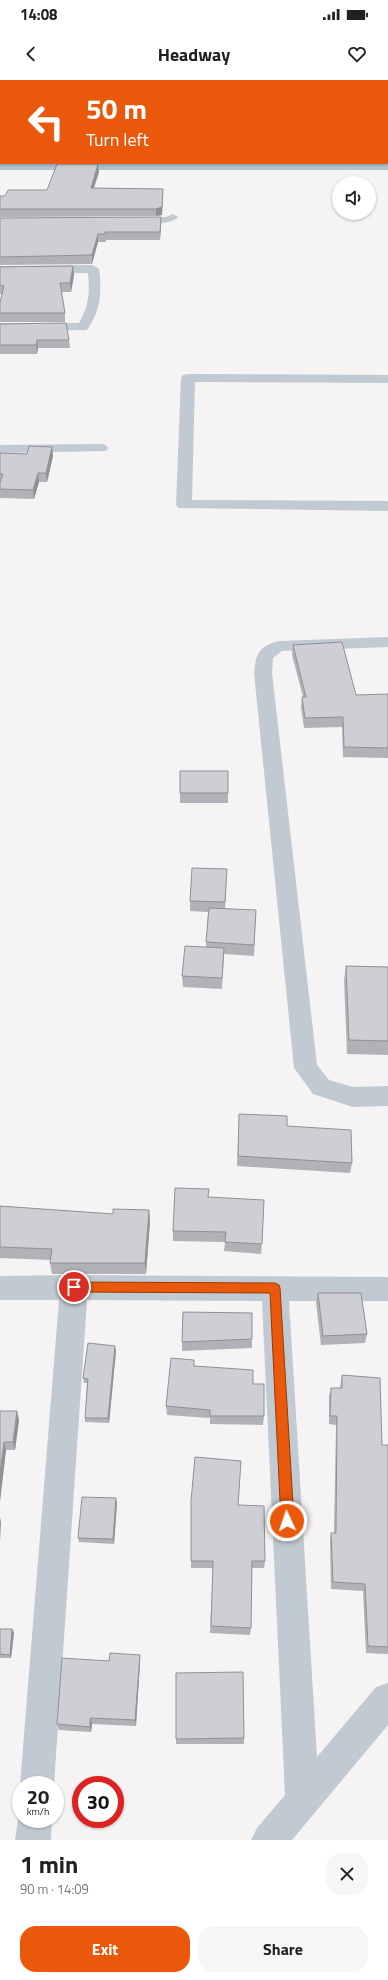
<!DOCTYPE html>
<meta charset="utf-8">
<style>
body{margin:0;font-family:"Titillium Web",sans-serif;background:#f6f6f6;color:#202124;height:100vh;display:flex;flex-direction:column;font-size:15px;white-space:nowrap}
*{box-sizing:border-box;margin:0}
p{font-size:13px;color:#757577}
.icon{flex:none;width:22px;height:22px;fill:none;stroke:currentColor;stroke-width:2;stroke-linecap:round;stroke-linejoin:round}
.map{position:relative;height:1760px;overflow:hidden}
.details{display:flex;flex-direction:column;background:#fff;flex:1}
.details>*{flex:none}
.banner{position:absolute;left:0px;top:0px;width:388px;height:84px;box-shadow:0 1px 3px #0004;background:#ea580c;color:#fff;overflow:hidden}
.fabs{position:absolute;left:332px;top:96px;display:grid;gap:8px}
.fabs a{display:grid;place-items:center;width:44px;height:44px;border-radius:50%;background:#fff;box-shadow:0 1px 3px #0004;font-size:20px}
.speed{position:absolute;left:12px;top:1696px;display:flex;gap:8px;font-size:20px;font-weight:700;text-align:center}
.speed>*{display:grid;place-content:center;width:52px;height:52px;border-radius:50%;background:#fff;box-shadow:0 1px 3px #0004;line-height:1}
.speed small{font-size:10px;font-weight:400}
.speed .limit{border:6px solid #d22;background:#fff;color:#111}
.pin{position:absolute;display:grid;place-items:center;width:34px;height:34px;color:#fff;margin:-17px;border:2px solid #fff;border-radius:50%;box-shadow:0 1px 4px #0007}
.me{position:absolute;width:44px;margin:-22px;rotate:357deg;stroke-linejoin:round;filter:drop-shadow(0 0 3px #0008)}
.turn{display:flex;align-items:center;gap:14px;height:84px;padding:0 20px;font-size:18px}
.turn .icon{width:52px;height:52px;stroke-width:2.5}
.turn b{display:block;font-size:28px;line-height:34px}
.round{display:grid;place-items:center;flex:none;width:42px;height:42px;border-radius:16px;background:#f6f6f6}
.summary{display:flex;align-items:center;justify-content:space-between;height:68px;padding:0 20px}
h1{font-size:24px;font-weight:700;line-height:30px}
.primary-button{display:flex;gap:8px;margin-top:auto;padding:8px 20px}
.primary-button a{flex:1;height:46px;border-radius:16px;background:#ea580c;color:#fff;font-size:16px;font-weight:700;line-height:46px;text-align:center}
.primary-button a+a{background:#f6f6f6;color:#202124}
.status{display:flex;justify-content:space-between;align-items:center;height:28px;padding:0 20px;background:#fff;direction:ltr}
.status svg{height:11px;fill:currentColor}
header{display:flex;justify-content:space-between;align-items:center;height:52px;padding:0 20px;background:#fff;font-size:18px;font-weight:700}
.map>svg:first-child{display:block}
.lines{fill:none;stroke-linecap:round;stroke-linejoin:round}
.street{fill:#c1cad2;fill-rule:evenodd}
.primary{fill:#b3c2d1;fill-rule:evenodd}
.wall{fill:#b0b2b7}
.shaded-wall{fill:#909195}
.building{fill:#cdcfd5;stroke:#909195}
.route{fill:#ea580c;stroke:#983908}
</style>
<div class="status"><b>14:08</b><svg viewBox="0 0 49 12"><path d="M0 12V9h3v3zM5 12V6h3v6zM10 12V3h3v9zM15 12V0h3v12zM26 1h20v11H26zM47 4h2v5h-2z"/></svg></div>
<header><svg class="icon" aria-label="back" viewBox="0 0 24 24"><path d="M15 5l-7 7 7 7"/></svg>Headway<svg class="icon" aria-label="heart" viewBox="0 0 24 24"><path d="M12 20l-8-8c-3-5 5-10 8-4 3-6 11-1 8 4z"/></svg></header>
<div class="map">
<svg width="388" height="1760" viewBox="0 0 388 1760">
<rect width="100%" height="100%" fill="#f5f3f3"/>
<g class="lines">
<path class="street" d="M 173,134 L 178,137 C 172,145 131,148 125,141 L 131,138 L 166,137 Z
M 93,185 L 99,189 C 102,212 101,230 87,250 L 0,251 L 0,243 L 79,243 C 89,227 90,211 88,193 L 0,194 L 0,186 Z
M 188,294 L 388,295 L 388,303 L 195,302 L 192,420 L 388,421 L 388,431 L 179,428 L 176,425 L 181,298 L 183,295 Z
M 101,364 L 106,365 L 108,368 L 106,371 L 0,373 L 0,365 Z
M 388,557 L 388,567 L 282,571 L 273,578 L 272,593 L 317,985 L 329,1000 L 353,1007 L 388,1006 L 388,1026 L 353,1027 L 313,1014 L 294,988 L 254,593 C 256,573 259,566 279,561 Z
M 74,1195 L 388,1197 L 388,1221 L 289,1221 L 317,1677 L 376,1607 L 388,1603 L 388,1645 L 292,1760 L 251,1760 L 257,1748 L 285,1715 L 262,1221 L 87,1220 L 54,1705 L 21,1705 L 21,1708 L 20,1705 L 59,1220 L 0,1220 L 0,1196 Z
M 21,1731 L 21,1739 L 52,1739 L 51,1760 L 15,1760 L 18,1739 Z"/>
<path class="primary" d="M 0,84 L 388,84 L 388,90 L 0,90 Z"/>
</g>
<path class="wall" d="M 0,0 L 388,0 L 388,77 L 387,77 L 387,1 L 1,1 L 1,66 L 0,66 Z
M 99,92 L 94,108 L 163,109 L 162,135 L 156,136 L 0,137 L 0,116 L 5,116 L 47,110 Z
M 161,137 L 160,160 L 106,160 L 106,162 L 98,162 L 92,184 L 0,185 L 0,138 Z
M 73,186 L 74,195 L 71,212 L 61,212 L 65,233 L 65,242 L 0,242 L 0,222 L 2,214 L 0,214 L 0,187 Z
M 0,244 L 69,260 L 70,268 L 38,268 L 37,274 L 0,274 Z
M 52,367 L 53,376 L 47,402 L 39,402 L 34,419 L 0,418 L 0,373 L 27,374 Z
M 293,565 L 356,615 L 388,614 L 388,678 L 343,677 L 342,647 L 304,648 L 301,627 L 302,617 L 303,617 L 292,575 Z
M 180,691 L 228,713 L 228,723 L 180,723 Z
M 227,789 L 225,829 L 256,830 L 254,876 L 224,874 L 222,909 L 183,907 L 182,896 L 206,867 L 208,832 L 190,831 L 190,821 Z
M 346,886 L 388,887 L 388,975 L 347,974 L 344,900 Z
M 239,1034 L 287,1046 L 352,1083 L 350,1093 L 237,1086 Z
M 209,1117 L 262,1164 L 261,1174 L 224,1171 L 225,1162 L 173,1161 L 173,1151 Z
M 0,1126 L 113,1134 L 149,1130 L 150,1141 L 146,1194 L 52,1194 L 50,1183 L 50,1180 L 0,1178 Z
M 318,1213 L 367,1254 L 365,1263 L 321,1265 L 316,1222 Z
M 252,1259 L 252,1268 L 182,1271 L 182,1262 Z
M 116,1271 L 109,1343 L 85,1342 L 85,1338 L 87,1303 L 84,1303 L 83,1298 Z
M 194,1286 L 253,1304 L 264,1336 L 263,1345 L 210,1344 L 210,1338 L 167,1335 L 166,1326 Z
M 342,1295 L 382,1365 L 388,1365 L 388,1574 L 366,1573 L 363,1511 L 331,1509 L 330,1461 L 331,1453 L 334,1453 L 336,1345 L 329,1344 L 329,1316 L 331,1308 L 340,1308 Z
M 0,1331 L 19,1340 L 15,1370 L 6,1370 L 0,1421 Z
M 191,1421 L 238,1425 L 265,1481 L 264,1488 L 252,1488 L 251,1548 L 250,1555 L 210,1553 L 213,1488 L 191,1488 Z
M 117,1423 L 114,1464 L 79,1462 L 78,1458 Z
M 0,1549 L 12,1549 L 14,1553 L 11,1578 L 0,1578 Z
M 140,1575 L 140,1582 L 136,1646 L 92,1644 L 91,1652 L 59,1650 L 57,1644 L 109,1581 Z
M 244,1658 L 244,1664 L 176,1664 L 176,1659 Z"/>
<path class="shaded-wall" d="M 98,84 L 99,92 L 91,116 L 91,108 Z
M 163,109 L 162,135 L 156,136 L 156,129 Z
M 161,137 L 161,145 L 160,160 L 160,152 Z
M 98,154 L 98,162 L 92,184 L 92,175 Z
M 73,186 L 74,195 L 71,212 L 70,203 Z
M 37,260 L 38,268 L 37,274 L 36,265 Z
M 52,367 L 53,376 L 47,402 L 46,393 Z
M 38,393 L 39,402 L 34,419 L 33,410 Z
M 149,1130 L 150,1141 L 146,1194 L 145,1183 Z
M 115,1266 L 116,1271 L 109,1343 L 108,1338 Z
M 17,1331 L 19,1340 L 15,1370 L 13,1362 Z
M 4,1362 L 6,1370 L 0,1421 L 0,1394 Z
M 116,1418 L 117,1423 L 114,1464 L 113,1459 Z
M 0,1437 L 1,1442 L 0,1462 Z
M 12,1549 L 14,1553 L 11,1578 L 10,1575 Z
M 140,1575 L 140,1582 L 136,1646 L 135,1640 Z
M 90,1638 L 92,1644 L 91,1652 L 90,1647 Z"/>
<path class="building" d="M 0,0 L 388,0 L 388,67 L 387,67 L 387,1 L 1,1 L 1,56 L 0,56 L 0,39 L 1,36 L 0,36 Z
M 57,84 L 98,84 L 91,108 L 163,109 L 162,127 L 156,129 L 0,129 L 0,116 L 5,116 L 8,110 L 47,110 Z
M 161,137 L 160,152 L 105,152 L 105,154 L 98,154 L 92,175 L 0,177 L 0,138 Z
M 73,186 L 70,203 L 60,203 L 65,233 L 0,233 L 0,222 L 4,206 L 0,205 L 0,187 Z
M 66,243 L 69,260 L 37,260 L 36,265 L 0,265 L 0,244 Z
M 29,366 L 52,367 L 46,393 L 38,393 L 33,410 L 0,409 L 0,403 L 3,394 L 0,394 L 0,373 L 27,374 Z
M 342,562 L 356,615 L 388,614 L 388,668 L 344,667 L 343,637 L 305,638 L 302,617 L 306,617 L 293,565 Z
M 180,691 L 228,691 L 228,713 L 180,713 Z
M 192,788 L 227,789 L 225,822 L 190,821 Z
M 209,828 L 256,830 L 254,865 L 206,862 Z
M 185,866 L 224,868 L 222,898 L 182,896 Z
M 346,886 L 388,887 L 388,961 L 349,960 Z
M 239,1034 L 287,1036 L 287,1046 L 351,1050 L 352,1083 L 238,1076 Z
M 175,1108 L 209,1109 L 208,1117 L 264,1120 L 262,1164 L 225,1162 L 226,1152 L 173,1151 Z
M 0,1126 L 113,1134 L 113,1129 L 149,1130 L 145,1183 L 50,1183 L 52,1169 L 0,1167 Z
M 318,1213 L 361,1213 L 367,1254 L 323,1256 Z
M 183,1232 L 252,1233 L 252,1259 L 182,1262 Z
M 88,1263 L 115,1266 L 108,1338 L 85,1338 L 88,1299 L 83,1298 Z
M 171,1278 L 194,1280 L 194,1286 L 253,1290 L 253,1304 L 264,1304 L 264,1336 L 210,1336 L 210,1330 L 166,1326 Z
M 342,1295 L 380,1298 L 382,1365 L 388,1365 L 388,1567 L 368,1566 L 365,1504 L 333,1502 L 331,1453 L 336,1453 L 337,1336 L 330,1336 L 331,1308 L 342,1308 Z
M 0,1331 L 17,1331 L 13,1362 L 4,1362 L 0,1394 Z
M 195,1377 L 241,1381 L 238,1425 L 264,1426 L 265,1481 L 252,1481 L 251,1548 L 211,1546 L 213,1481 L 191,1481 L 191,1421 Z
M 82,1417 L 116,1418 L 113,1459 L 78,1458 Z
M 0,1549 L 12,1549 L 10,1575 L 0,1574 Z
M 110,1573 L 140,1575 L 135,1640 L 90,1638 L 90,1647 L 57,1644 L 62,1578 L 109,1581 Z
M 243,1592 L 244,1658 L 176,1659 L 176,1593 Z"/>
<path class="route" d="M 74,1202 L 275,1203 L 279,1205 L 280,1208 L 294,1441 L 292,1446 L 287,1447 L 283,1446 L 281,1441 L 270,1213 L 74,1212 L 70,1210 L 69,1207 L 70,1203 Z"/>
</svg>
<div class="fabs">
<a><svg class="icon" aria-label="sound" viewBox="0 0 24 24"><path d="M4 9h4l5-4v14l-5-4H4zM17 9q2 3 0 6"/></svg></a>
</div>
<div class="speed"><div>20<small>km/h</small></div><div class="limit">30</div></div>
<div class="pin" style="left:74px;top:1207px;background:#d93025"><svg class="icon" aria-label="arrive" viewBox="0 0 24 24"><path d="M6 21V4h12l-3 4 3 4H6"/></svg></div>
<svg class="me" style="left:287px;top:1441px" viewBox="-20 -20 40 40"><circle r="17" fill="#ea580c" stroke="#fff" stroke-width="3"/><path d="M0-11L8 9 0 5-8 9z" fill="#fff"/></svg>
<div class="banner">
<div class="turn"><svg class="icon" aria-label="left" viewBox="0 0 24 24"><path d="M17 20v-9H6M10 6l-5 5 5 5"/></svg><div><b>50 m</b>Turn left</div></div>
</div>
</div>
<section class="details">
<div class="summary"><div><h1>1 min</h1><p>90 m · 14:09</p></div><a class="round"><svg class="icon" aria-label="close" viewBox="0 0 24 24"><path d="M6 6l12 12M18 6L6 18"/></svg></a></div>
<div class="primary-button"><a>Exit</a><a>Share</a></div>
</section>
